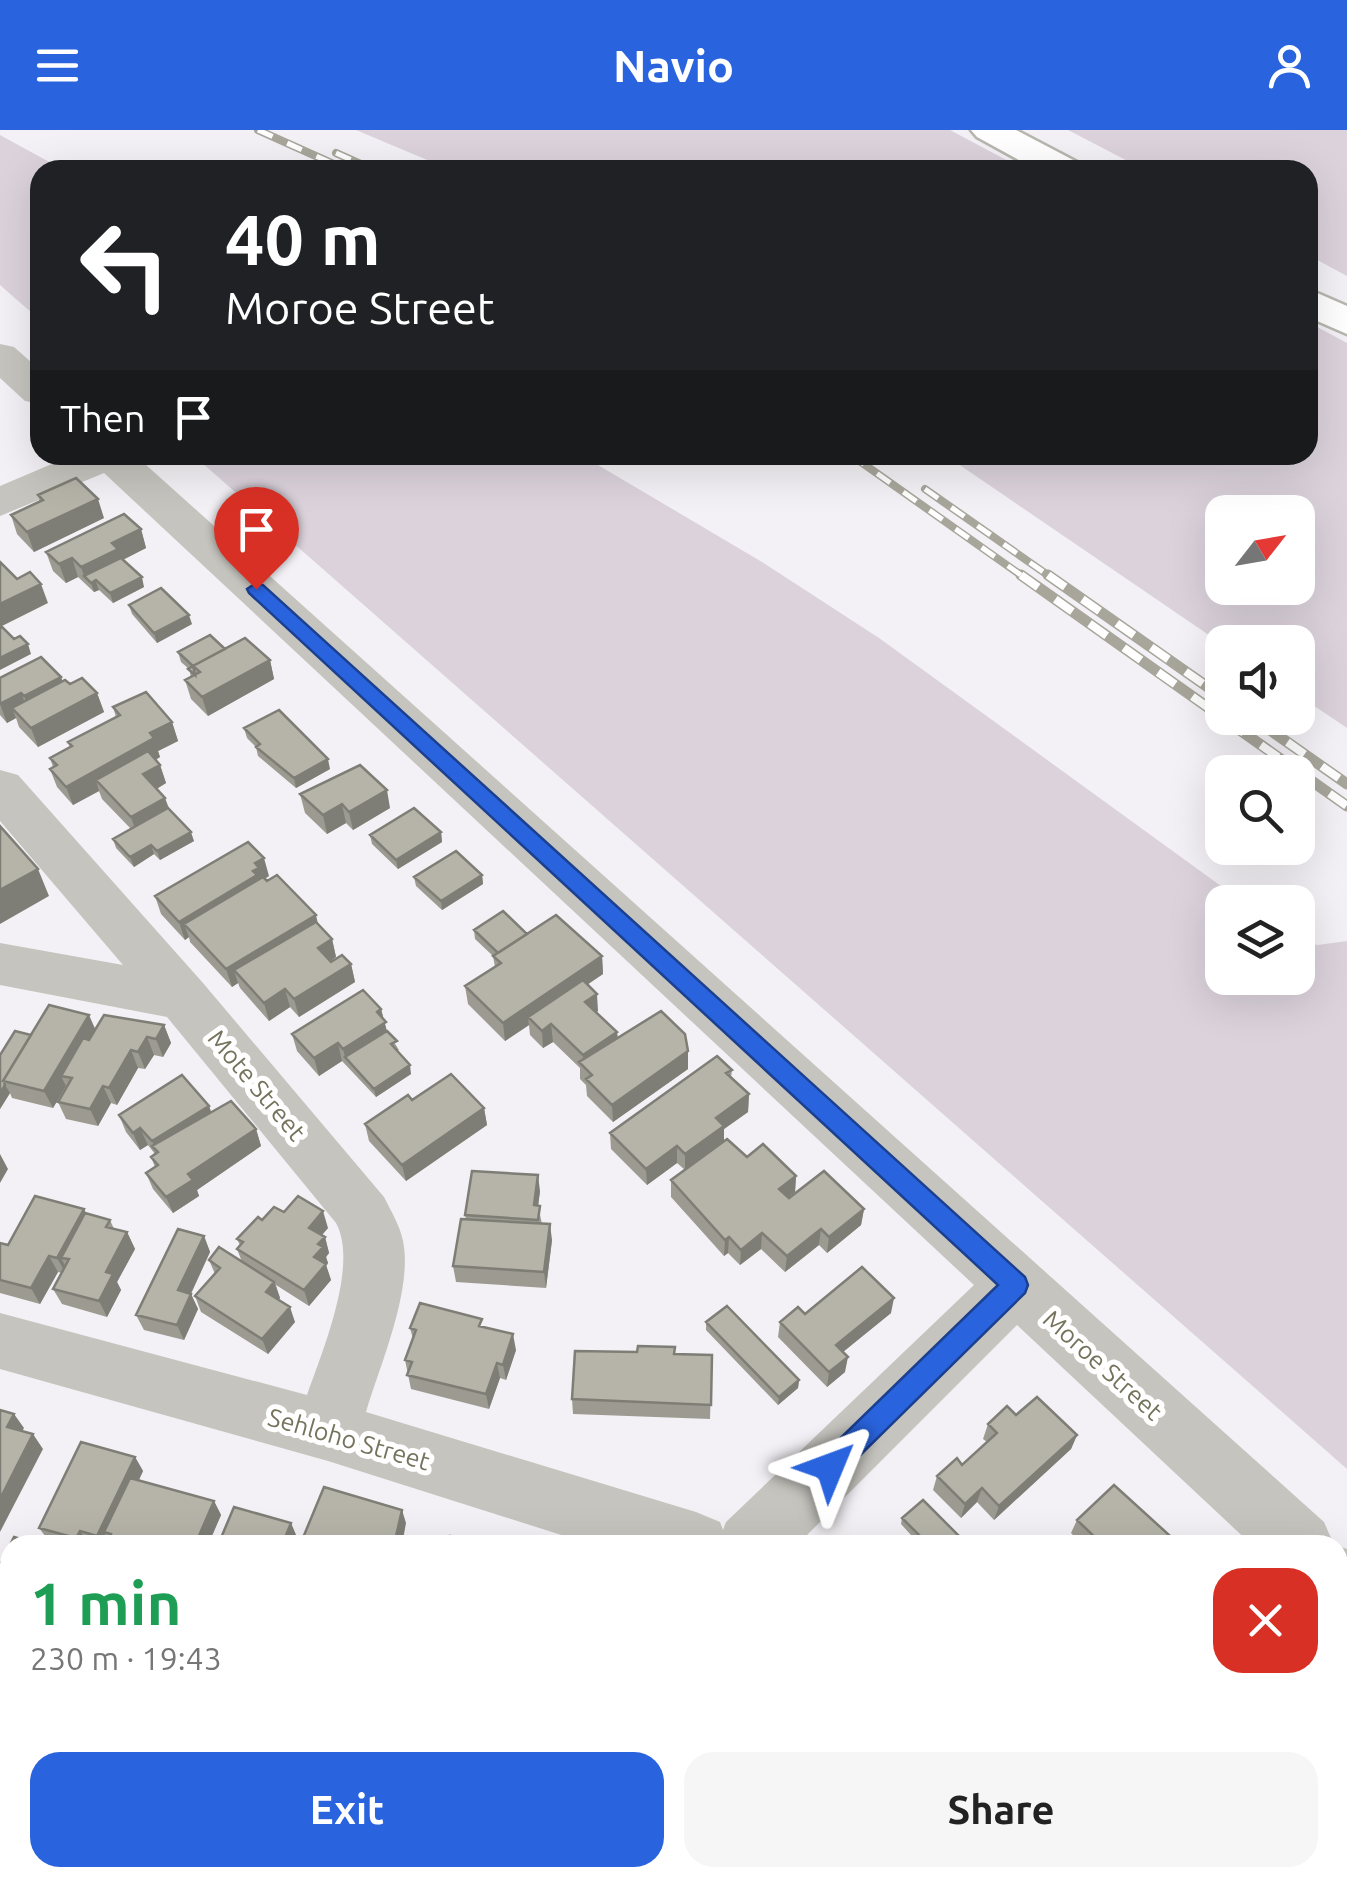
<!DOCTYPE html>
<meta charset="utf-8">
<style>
body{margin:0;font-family:Ubuntu,sans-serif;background:#f6f6f6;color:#222;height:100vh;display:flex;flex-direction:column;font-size:38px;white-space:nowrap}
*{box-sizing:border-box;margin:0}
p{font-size:32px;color:#767676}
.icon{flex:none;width:55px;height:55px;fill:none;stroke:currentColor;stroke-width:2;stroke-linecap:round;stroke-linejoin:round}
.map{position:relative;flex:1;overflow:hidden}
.side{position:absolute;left:0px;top:1405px;width:1348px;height:352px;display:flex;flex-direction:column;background:#fff;border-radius:30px 30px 0 0;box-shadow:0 10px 40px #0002}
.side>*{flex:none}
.top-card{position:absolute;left:30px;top:30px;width:1288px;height:305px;border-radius:30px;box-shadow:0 10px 40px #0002;background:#202124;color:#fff;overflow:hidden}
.needle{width:65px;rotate:59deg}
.fabs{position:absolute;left:1205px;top:365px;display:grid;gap:20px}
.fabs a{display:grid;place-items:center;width:110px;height:110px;border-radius:20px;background:#fff;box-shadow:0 10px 40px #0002;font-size:50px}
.pin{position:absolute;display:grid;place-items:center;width:85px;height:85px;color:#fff;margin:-102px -42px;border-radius:50% 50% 50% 0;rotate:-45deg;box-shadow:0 0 10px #0007}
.pin .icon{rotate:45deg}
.me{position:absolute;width:110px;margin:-55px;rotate:46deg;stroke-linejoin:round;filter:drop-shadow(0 0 8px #0008)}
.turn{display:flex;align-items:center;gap:35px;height:210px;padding:0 30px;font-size:45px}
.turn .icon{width:130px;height:130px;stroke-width:2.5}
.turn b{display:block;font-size:70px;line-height:85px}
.then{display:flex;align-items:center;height:95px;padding:0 30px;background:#0003;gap:20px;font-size:38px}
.round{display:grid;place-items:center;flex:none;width:105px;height:105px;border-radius:30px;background:#f6f6f6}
.head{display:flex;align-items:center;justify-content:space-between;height:170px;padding:0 30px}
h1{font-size:60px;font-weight:700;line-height:75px;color:#1e9e55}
.button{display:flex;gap:20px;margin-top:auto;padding:20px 30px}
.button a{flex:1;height:115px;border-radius:30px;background:#2963dd;color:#fff;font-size:40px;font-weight:700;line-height:115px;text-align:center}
.button a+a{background:#f6f6f6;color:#222}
header{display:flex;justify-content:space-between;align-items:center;height:130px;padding:0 30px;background:#2963dd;color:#fff;font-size:45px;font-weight:700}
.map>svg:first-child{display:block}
.green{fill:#dbd2db;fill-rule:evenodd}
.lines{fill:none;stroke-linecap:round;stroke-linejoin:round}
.major-casing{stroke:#b8b7af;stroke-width:5}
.minor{fill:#c5c4be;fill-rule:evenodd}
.major{fill:#fff;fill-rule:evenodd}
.rail-far1-casing{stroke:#a8a69b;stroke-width:8}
.rail-casing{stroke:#a8a69b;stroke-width:11}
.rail-far1{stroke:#fff;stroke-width:5;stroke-dasharray:16;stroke-linecap:butt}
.rail{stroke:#fff;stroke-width:8;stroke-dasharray:21;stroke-linecap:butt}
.wall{fill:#9d9b91}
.shaded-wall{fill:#7f7e76}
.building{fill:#b6b4a9;stroke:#7f7e76;stroke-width:2.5}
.route{fill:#2963dd;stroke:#1b4090;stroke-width:2.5}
.labels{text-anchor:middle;stroke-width:10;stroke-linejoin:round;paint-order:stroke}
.street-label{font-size:25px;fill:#76735d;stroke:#fff}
</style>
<header><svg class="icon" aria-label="menu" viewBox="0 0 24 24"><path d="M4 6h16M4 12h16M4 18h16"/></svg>Navio<svg class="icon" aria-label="person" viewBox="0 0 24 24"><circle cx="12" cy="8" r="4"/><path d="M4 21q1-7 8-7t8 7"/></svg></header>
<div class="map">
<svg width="1347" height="1757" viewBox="0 0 1347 1757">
<rect width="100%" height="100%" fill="#f3f1f5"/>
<path class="green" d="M 356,0 L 950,0 L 1025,40 L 451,40 Z
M 1068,0 L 1347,0 L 1347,146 L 1308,125 L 1308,40 L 1145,40 Z
M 0,5 L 64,40 L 40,40 L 40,190 L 0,155 Z
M 1308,192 L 1347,213 L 1347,598 L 1298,565 L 1298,512 L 1222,514 L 945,325 L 1308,325 ZM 1298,382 L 1298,458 L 1222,458 L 1222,382 Z
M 193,325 L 581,325 L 762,432 L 879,508 L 1243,772 L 1222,772 L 1222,848 L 1298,848 L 1298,812 L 1318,815 L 1347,811 L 1347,1339 Z"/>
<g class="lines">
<g class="major-casing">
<path id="major" d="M 971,0 L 1016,0 L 1077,32 L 1082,40 L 1037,40 L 977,7 Z
M 1308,159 L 1347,176 L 1347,204 L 1308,187 Z"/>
</g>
<path class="minor" d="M 0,214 L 14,217 L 40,240 L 40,274 L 25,271 L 0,248 Z
M 73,325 L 135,325 L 1324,1392 L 1334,1415 L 1252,1415 L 1017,1195 L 797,1415 L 593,1415 L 328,1331 L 0,1239 L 0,1183 L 307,1265 C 322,1222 359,1135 336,1093 L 167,887 L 0,855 L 0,813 L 123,835 L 0,691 L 0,640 L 18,645 L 203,853 L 384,1067 C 391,1081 400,1096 403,1111 C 413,1160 380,1235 366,1282 L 696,1382 L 720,1392 L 723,1400 L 726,1392 L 974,1155 L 104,343 L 0,386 L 0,356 Z
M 1338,1416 L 1347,1419 L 1347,1492 L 1338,1488 Z
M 10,1714 L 10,1748 L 72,1748 L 76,1757 L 0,1757 L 0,1718 Z
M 647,1748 L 721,1748 L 719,1757 L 645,1757 Z
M 919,1748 L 997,1748 L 1001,1757 L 922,1757 Z"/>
<use href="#major" class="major"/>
<g class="rail-far1-casing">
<path id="rail-far1" d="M 258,0 L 347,40
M 336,23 L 374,40
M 851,325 L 1025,448
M 925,359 L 1052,448"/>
</g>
<g class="rail-casing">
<path id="rail" d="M 1021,445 L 1347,676
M 1048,445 L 1222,567
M 1253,588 L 1347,654"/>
</g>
<use href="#rail-far1" class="rail-far1"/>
<use href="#rail" class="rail"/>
</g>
<path class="wall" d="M 38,365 L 104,388 L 34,422 L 17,404 L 11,385 L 40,372 Z
M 141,399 L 146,418 L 123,430 L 144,457 L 113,473 L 99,460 L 94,462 L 78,447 L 66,453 L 53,441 L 46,422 Z
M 129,475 L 192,494 L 157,513 L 132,484 Z
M 225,519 L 270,530 L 274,549 L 208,586 L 191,569 L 185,550 L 191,547 L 189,539 L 181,532 L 178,522 Z
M 61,547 L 62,552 L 97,563 L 104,582 L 38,617 L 19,597 L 16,588 L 7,593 L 0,585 L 0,548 Z
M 113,577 L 172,592 L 178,611 L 158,621 L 160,627 L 156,630 L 160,635 L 166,653 L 157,659 L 165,668 L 169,678 L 194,711 L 160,730 L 154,724 L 134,737 L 116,718 L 113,709 L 131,699 L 102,669 L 99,661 L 73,675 L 57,657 L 50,639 L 53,637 L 50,628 L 70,617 L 68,612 L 116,587 Z
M 244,598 L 330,639 L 296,658 L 258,626 L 256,617 L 247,608 Z
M 300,664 L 390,678 L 353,700 L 346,693 L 327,704 L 305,683 Z
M 441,702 L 442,712 L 398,739 L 372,714 L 370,705 Z
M 482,745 L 483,754 L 442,780 L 416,756 L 414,747 Z
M 269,746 L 265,749 L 318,795 L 332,809 L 336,827 L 331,831 L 351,834 L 355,852 L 299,887 L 290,877 L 269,891 L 240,858 L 238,853 L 232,857 L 190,812 L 189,807 L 185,810 L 161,784 L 155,766 Z
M 474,800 L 527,804 L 602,826 L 603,844 L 587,854 L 598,881 L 596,883 L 617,902 L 618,908 L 688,921 L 688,939 L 613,992 L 587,966 L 586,955 L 580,949 L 580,938 L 553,912 L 543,918 L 530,905 L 529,895 L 505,911 L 468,874 L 465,856 L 495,837 L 493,826 L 475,809 Z
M 381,879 L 387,901 L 399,920 L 397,921 L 411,944 L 376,967 L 342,931 L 319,946 L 297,921 L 292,904 Z
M 164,895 L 171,913 L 163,927 L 154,925 L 145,939 L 138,938 L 117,975 L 111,973 L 98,996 L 66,989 L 58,972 L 66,958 L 66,956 L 53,978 L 12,968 L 10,963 L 0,979 L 0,925 L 31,905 Z
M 732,940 L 731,948 L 749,964 L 748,982 L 724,999 L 724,1011 L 747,1027 L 796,1046 L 795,1062 L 788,1067 L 864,1079 L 861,1095 L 827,1123 L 819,1115 L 785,1142 L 761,1119 L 740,1135 L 728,1123 L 724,1126 L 671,1067 L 671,1050 L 685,1040 L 677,1033 L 647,1055 L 611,1019 L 610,1003 Z
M 412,970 L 484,978 L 487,995 L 406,1051 L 369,1011 L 365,994 Z
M 209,976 L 211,982 L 256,999 L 261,1016 L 197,1060 L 199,1066 L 173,1083 L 153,1059 L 146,1043 L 155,1037 L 151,1027 L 155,1024 L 148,1015 L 140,1020 L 126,1002 L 119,985 Z
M 540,1061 L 538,1076 L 542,1094 L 552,1110 L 546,1158 L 456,1152 L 453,1136 L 466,1089 L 465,1085 Z
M 284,1082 L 328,1098 L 322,1105 L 325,1107 L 329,1123 L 326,1127 L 328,1133 L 326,1135 L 331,1150 L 309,1176 L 276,1155 L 280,1168 L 278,1170 L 295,1192 L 268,1224 L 201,1182 L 195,1166 L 215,1144 L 209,1130 L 242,1132 L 237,1119 L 240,1115 L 237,1109 L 262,1090 Z
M 86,1084 L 110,1090 L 114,1099 L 127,1102 L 135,1119 L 117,1152 L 121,1160 L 107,1187 L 62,1174 L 53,1159 L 62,1143 L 58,1142 L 40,1174 L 0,1163 L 0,1113 L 8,1115 Z
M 204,1106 L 210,1122 L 191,1164 L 198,1179 L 184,1210 L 144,1200 L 136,1185 Z
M 891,1183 L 843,1222 L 845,1242 L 827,1257 L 778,1207 L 780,1192 L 805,1184 Z
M 706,1192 L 799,1250 L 798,1258 L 778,1275 L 706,1200 Z
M 483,1197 L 516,1220 L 506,1250 L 500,1248 L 489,1279 L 411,1259 L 405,1230 L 413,1209 L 410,1198 Z
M 675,1224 L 712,1225 L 710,1289 L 573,1284 L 572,1269 Z
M 1016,1285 L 1077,1305 L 1071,1319 L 994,1390 L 977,1372 L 961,1388 L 933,1360 L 937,1346 L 962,1335 L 987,1312 L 983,1309 L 988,1294 Z
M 135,1327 L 143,1341 L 139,1350 L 214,1371 L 221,1385 L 208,1415 L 62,1415 L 49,1411 L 39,1398 Z
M 902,1388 L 968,1415 L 920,1415 L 901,1394 Z
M 1077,1390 L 1180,1415 L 1083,1415 L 1071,1403 Z
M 10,1415 L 10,1468 L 0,1465 L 0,1435 Z
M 1347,1584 L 1347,1695 L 1344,1698 L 1338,1691 L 1338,1594 Z
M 1347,1703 L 1347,1734 L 1338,1725 L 1338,1714 Z
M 1347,1744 L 1347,1757 L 1335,1757 Z
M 1111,1748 L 1209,1748 L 1218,1757 L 1120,1757 Z"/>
<path class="shaded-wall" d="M 98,369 L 104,388 L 34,422 L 27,402 Z
M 141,399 L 146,418 L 122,430 L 124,438 L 96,452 L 99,460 L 94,462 L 91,453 L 84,446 L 81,437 L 112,413 Z
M 72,428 L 78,447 L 66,453 L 59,434 Z
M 142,447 L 144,457 L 113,473 L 110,463 Z
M 41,454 L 48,473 L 0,497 L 0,474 Z
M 189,485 L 192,494 L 157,513 L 154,503 Z
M 28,514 L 31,524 L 0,540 L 0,528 Z
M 270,530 L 274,549 L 208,586 L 202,567 Z
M 61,547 L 68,566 L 32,585 L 24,566 Z
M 21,563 L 29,582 L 12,578 L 16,588 L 7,593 L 0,574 Z
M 97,563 L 104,582 L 38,617 L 31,598 Z
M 172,592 L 178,611 L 158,621 L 160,627 L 104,658 L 96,650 L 99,661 L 73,675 L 66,657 L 150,603 Z
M 328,629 L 330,639 L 296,658 L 294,648 Z
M 160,635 L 166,653 L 149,663 L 143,644 Z
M 387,660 L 390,678 L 353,700 L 349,682 Z
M 165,668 L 171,686 L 137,705 L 131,687 Z
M 342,674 L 346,693 L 327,704 L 323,685 Z
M 191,702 L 194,711 L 160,730 L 157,721 Z
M 441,702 L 442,712 L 398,739 L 396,730 Z
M 151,715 L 154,724 L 134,737 L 130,727 Z
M 264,728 L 269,746 L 184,794 L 189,807 L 185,810 L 179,792 L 253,741 L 255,733 Z
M 38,739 L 49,766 L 0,794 L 0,760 Z
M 482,745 L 483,754 L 442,780 L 441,771 Z
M 316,785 L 320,803 L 234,840 L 238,853 L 232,857 L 226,839 Z
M 332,809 L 336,827 L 323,836 L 318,818 Z
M 602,826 L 603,844 L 533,892 L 528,887 L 529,895 L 505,911 L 503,893 Z
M 351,834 L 355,852 L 299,887 L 294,869 Z
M 285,859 L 290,877 L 269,891 L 264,873 Z
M 597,864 L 598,881 L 586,889 L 585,872 Z
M 381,879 L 389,910 L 345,927 L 343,919 Z
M 89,885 L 97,903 L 61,946 L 66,956 L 53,978 L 44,961 Z
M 551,894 L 553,912 L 543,918 L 542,901 Z
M 164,895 L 171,913 L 163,927 L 156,909 Z
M 617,902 L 618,920 L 584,937 L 583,925 Z
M 147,907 L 154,925 L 145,939 L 138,922 Z
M 338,913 L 342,931 L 319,946 L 314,928 Z
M 131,920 L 138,938 L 117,975 L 109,958 Z
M 688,921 L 688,939 L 613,992 L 612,975 Z
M 410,935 L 411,944 L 376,967 L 374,959 Z
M 5,955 L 10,963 L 0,979 L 0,963 Z
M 103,956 L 111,973 L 98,996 L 90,979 Z
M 749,964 L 748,982 L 724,999 L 724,1013 L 685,1041 L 685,1024 L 716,988 Z
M 209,976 L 215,993 L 158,1022 L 155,1018 L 152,1011 Z
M 484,978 L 487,995 L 406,1051 L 402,1035 Z
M 140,998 L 148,1015 L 140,1020 L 133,1003 Z
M 256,999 L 261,1016 L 197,1060 L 199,1066 L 173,1083 L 166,1067 L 188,1044 Z
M 677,1016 L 677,1033 L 647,1055 L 646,1039 Z
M 0,1024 L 8,1039 L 0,1053 Z
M 538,1045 L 540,1061 L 536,1092 L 534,1075 Z
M 796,1046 L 795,1062 L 778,1075 L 779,1059 Z
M 84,1079 L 92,1095 L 69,1129 L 61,1128 L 68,1141 L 66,1144 L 57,1128 Z
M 864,1079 L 861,1095 L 827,1123 L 829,1107 Z
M 323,1081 L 328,1098 L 314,1114 L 309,1098 Z
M 550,1094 L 552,1110 L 546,1158 L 544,1142 Z
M 821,1099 L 819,1115 L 785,1142 L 787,1126 Z
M 127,1102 L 135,1119 L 117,1152 L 121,1160 L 107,1187 L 99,1171 L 106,1142 Z
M 762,1103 L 761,1119 L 740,1135 L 741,1120 Z
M 204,1106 L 210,1122 L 185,1176 L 178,1160 Z
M 325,1107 L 329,1123 L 326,1127 L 328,1133 L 326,1135 L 331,1150 L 309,1176 L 304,1160 L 318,1114 Z
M 729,1107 L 728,1123 L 724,1126 L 725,1110 Z
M 49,1126 L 58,1142 L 40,1174 L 31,1158 Z
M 274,1152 L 280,1168 L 272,1177 L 266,1162 Z
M 191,1164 L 198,1179 L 184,1210 L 177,1195 Z
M 894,1168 L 891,1183 L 833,1230 L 836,1215 Z
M 290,1177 L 295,1192 L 268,1224 L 262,1209 Z
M 513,1204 L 516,1220 L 506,1250 L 503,1235 Z
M 848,1227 L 845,1242 L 827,1257 L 829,1242 Z
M 497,1233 L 500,1248 L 489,1279 L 486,1264 Z
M 799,1250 L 798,1258 L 778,1275 L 779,1267 Z
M 14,1284 L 24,1298 L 17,1311 L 7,1297 Z
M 33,1304 L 43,1319 L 0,1402 L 0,1369 Z
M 1077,1305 L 1071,1319 L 994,1390 L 999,1376 Z
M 135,1327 L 143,1341 L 112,1406 L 104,1402 L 109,1411 L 108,1415 L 103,1415 L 97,1406 Z
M 982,1358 L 977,1372 L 961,1388 L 965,1374 Z
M 214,1371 L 221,1385 L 208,1415 L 195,1415 Z
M 402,1380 L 406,1393 L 402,1415 L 394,1415 Z
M 291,1393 L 297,1407 L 294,1415 L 282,1415 Z
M 80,1401 L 89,1414 L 88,1415 L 81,1415 L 76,1408 Z
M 10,1516 L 10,1550 L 0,1570 L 0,1536 Z
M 248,1748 L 260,1748 L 263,1752 L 254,1757 L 234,1756 Z
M 304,1748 L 326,1748 L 310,1757 L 288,1757 Z"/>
<path class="building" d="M 76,348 L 98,369 L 27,402 L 11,385 L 43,370 L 38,365 Z
M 124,384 L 141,399 L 112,413 L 118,419 L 81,437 L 72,428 L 59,434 L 46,422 Z
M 121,428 L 142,447 L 110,463 L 96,450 L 91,453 L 84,446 Z
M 0,432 L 17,449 L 30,442 L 41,454 L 0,474 Z
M 161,458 L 189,485 L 154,503 L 129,475 Z
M 0,495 L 14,509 L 20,506 L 28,514 L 0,528 Z
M 210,505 L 225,519 L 193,536 L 195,545 L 188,539 L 193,536 L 178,522 Z
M 245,508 L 270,530 L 202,567 L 185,550 L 200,542 L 193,536 Z
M 41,527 L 61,547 L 24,566 L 21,563 L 0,574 L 0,548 Z
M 82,548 L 97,563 L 31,598 L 12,578 L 65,550 L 70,554 Z
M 146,562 L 172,592 L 150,603 L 154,608 L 66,657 L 50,639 L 57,635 L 50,628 L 72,616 L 68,612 L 120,585 L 113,577 Z
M 279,580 L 328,629 L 294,648 L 256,617 L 260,614 L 244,598 Z
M 148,621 L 160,635 L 143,644 L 165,668 L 131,687 L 96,650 Z
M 360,635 L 387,660 L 349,682 L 342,674 L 323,685 L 300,664 Z
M 168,678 L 191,702 L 157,721 L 151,715 L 130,727 L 113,709 Z
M 414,678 L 441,702 L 396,730 L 370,705 Z
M 0,696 L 38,739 L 0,760 Z
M 248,712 L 264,728 L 255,733 L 259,738 L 253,741 L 257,745 L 179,792 L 155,766 Z
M 456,721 L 482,745 L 441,771 L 414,747 Z
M 277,745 L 316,785 L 226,839 L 184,794 L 263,747 L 267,751 Z
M 503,781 L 527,804 L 498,823 L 474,800 Z
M 556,785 L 602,826 L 503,893 L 465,856 L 501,833 L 493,826 Z
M 316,792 L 332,809 L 318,818 L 331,832 L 342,825 L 351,834 L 294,869 L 285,859 L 264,873 L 234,840 Z
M 583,850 L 597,864 L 585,872 L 617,902 L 583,925 L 551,894 L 542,901 L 528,887 Z
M 363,860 L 381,879 L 377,882 L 386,892 L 343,919 L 338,913 L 314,928 L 292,904 Z
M 49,875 L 89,885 L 44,961 L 3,951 Z
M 661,881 L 685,904 L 688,921 L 612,975 L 586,949 L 592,945 L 579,932 Z
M 104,885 L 164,895 L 156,909 L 147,907 L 138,922 L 131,920 L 109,958 L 103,956 L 90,979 L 58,972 L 72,948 L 61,946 L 83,908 L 89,910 Z
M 15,901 L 31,905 L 3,951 L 5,955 L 0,963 L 0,925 Z
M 387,901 L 397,911 L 391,914 L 410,935 L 374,959 L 345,927 Z
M 717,926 L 732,940 L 726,943 L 749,964 L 716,988 L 724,996 L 685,1024 L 677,1016 L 646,1039 L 610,1003 Z
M 451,944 L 484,978 L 402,1035 L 365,994 L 408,965 L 412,970 Z
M 182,945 L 209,976 L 152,1011 L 140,998 L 133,1003 L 119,985 Z
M 231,971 L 256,999 L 188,1044 L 193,1050 L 166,1067 L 146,1043 L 158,1035 L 151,1027 L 158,1022 L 152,1016 Z
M 727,1009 L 747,1027 L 763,1014 L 796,1046 L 779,1059 L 789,1068 L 824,1041 L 864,1079 L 829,1107 L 821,1099 L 787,1126 L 762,1103 L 741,1120 L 729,1107 L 725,1110 L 671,1050 Z
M 472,1041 L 538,1045 L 534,1075 L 540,1076 L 538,1090 L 465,1085 Z
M 35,1066 L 84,1079 L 57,1128 L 49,1126 L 31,1158 L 0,1150 L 0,1113 L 8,1115 Z
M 298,1066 L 323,1081 L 309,1098 L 325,1107 L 318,1114 L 323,1117 L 314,1127 L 326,1134 L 304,1160 L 237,1119 L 243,1112 L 237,1109 L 258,1087 L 262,1090 L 274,1077 L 284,1082 Z
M 85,1083 L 110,1090 L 106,1097 L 127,1102 L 106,1142 L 113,1144 L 99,1171 L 53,1159 L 69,1129 L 61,1128 Z
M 461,1089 L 550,1094 L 544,1142 L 453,1136 Z
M 178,1099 L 204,1106 L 178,1160 L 191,1164 L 177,1195 L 136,1185 Z
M 219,1117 L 274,1152 L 266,1162 L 290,1177 L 262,1209 L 195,1166 L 220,1138 L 209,1130 Z
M 862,1137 L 894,1168 L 836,1215 L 848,1227 L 829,1242 L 780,1192 L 798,1177 L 805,1184 Z
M 420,1173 L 482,1189 L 479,1196 L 513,1204 L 503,1235 L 497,1233 L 486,1264 L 407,1245 L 412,1232 L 405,1230 L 416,1200 L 410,1198 Z
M 727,1176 L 799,1250 L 779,1267 L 706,1192 Z
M 638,1216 L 675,1217 L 674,1224 L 712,1225 L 711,1275 L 572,1269 L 575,1221 L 637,1222 Z
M 1037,1267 L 1077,1305 L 999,1376 L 982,1358 L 965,1374 L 937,1346 L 957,1328 L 962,1335 L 997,1303 L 988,1294 L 1007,1276 L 1016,1285 Z
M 0,1280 L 14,1284 L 7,1297 L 33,1304 L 0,1369 Z
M 81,1312 L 135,1327 L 97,1406 L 80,1401 L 76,1408 L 39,1398 Z
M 130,1348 L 214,1371 L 195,1415 L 106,1415 L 111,1404 L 104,1402 Z
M 1114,1355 L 1180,1415 L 1103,1415 L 1077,1390 Z
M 324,1357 L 402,1380 L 394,1415 L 300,1415 Z
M 923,1370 L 968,1415 L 929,1415 L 902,1388 Z
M 234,1377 L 291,1393 L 282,1415 L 218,1415 Z
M 450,1406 L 485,1415 L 446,1415 Z
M 14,1407 L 41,1415 L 10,1415 Z
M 906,1408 L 912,1415 L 899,1415 Z
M 10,1415 L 10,1463 L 0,1460 L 0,1435 Z
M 0,1502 L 10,1505 L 10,1516 L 0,1536 Z
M 1347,1584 L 1347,1680 L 1338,1670 L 1338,1595 Z
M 231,1748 L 248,1748 L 234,1756 Z
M 258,1748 L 304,1748 L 288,1757 L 262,1757 Z
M 741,1748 L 894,1748 L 892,1757 L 739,1757 Z
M 1127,1748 L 1209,1748 L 1218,1757 L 1136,1757 Z
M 1230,1748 L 1277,1748 L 1286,1757 L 1232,1757 L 1226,1751 Z"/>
<path class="route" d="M 256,453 L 263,455 L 1025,1147 L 1028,1155 L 1025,1163 L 839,1346 L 830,1350 L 820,1346 L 816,1337 L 820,1328 L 998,1155 L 249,463 L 247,459 Z"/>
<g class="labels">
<g class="street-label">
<text transform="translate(257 955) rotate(50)" y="9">Mote Street</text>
<text transform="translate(1103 1235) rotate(42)" y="9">Moroe Street</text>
<text transform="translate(349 1309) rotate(16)" y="9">Sehloho Street</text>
</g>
</g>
</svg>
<div class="fabs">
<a><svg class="needle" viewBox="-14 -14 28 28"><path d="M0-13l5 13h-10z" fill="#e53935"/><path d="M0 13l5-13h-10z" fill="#767676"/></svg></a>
<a><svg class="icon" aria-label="sound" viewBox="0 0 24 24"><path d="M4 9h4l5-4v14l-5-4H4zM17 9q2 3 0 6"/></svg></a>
<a><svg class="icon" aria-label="search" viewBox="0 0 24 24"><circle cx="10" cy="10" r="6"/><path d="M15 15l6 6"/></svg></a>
<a><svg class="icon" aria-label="layers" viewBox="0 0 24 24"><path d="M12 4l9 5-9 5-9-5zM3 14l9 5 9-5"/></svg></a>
</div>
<div class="pin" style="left:256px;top:459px;background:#d93025"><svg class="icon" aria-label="arrive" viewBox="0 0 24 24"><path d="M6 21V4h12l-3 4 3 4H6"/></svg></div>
<svg class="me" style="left:830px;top:1337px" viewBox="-20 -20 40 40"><path d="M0-17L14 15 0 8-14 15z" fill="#2963dd" stroke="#fff" stroke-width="4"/></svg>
<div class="top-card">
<div class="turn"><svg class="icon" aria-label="left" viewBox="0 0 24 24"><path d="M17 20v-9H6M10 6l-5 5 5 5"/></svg><div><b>40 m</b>Moroe Street</div></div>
<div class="then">Then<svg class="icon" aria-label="arrive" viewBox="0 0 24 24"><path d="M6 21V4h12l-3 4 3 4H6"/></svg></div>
</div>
<section class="side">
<div class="head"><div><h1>1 min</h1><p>230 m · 19:43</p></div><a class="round" style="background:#d93025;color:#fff"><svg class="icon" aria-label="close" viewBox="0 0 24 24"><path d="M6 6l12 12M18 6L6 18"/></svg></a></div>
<div class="button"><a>Exit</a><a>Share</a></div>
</section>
</div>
